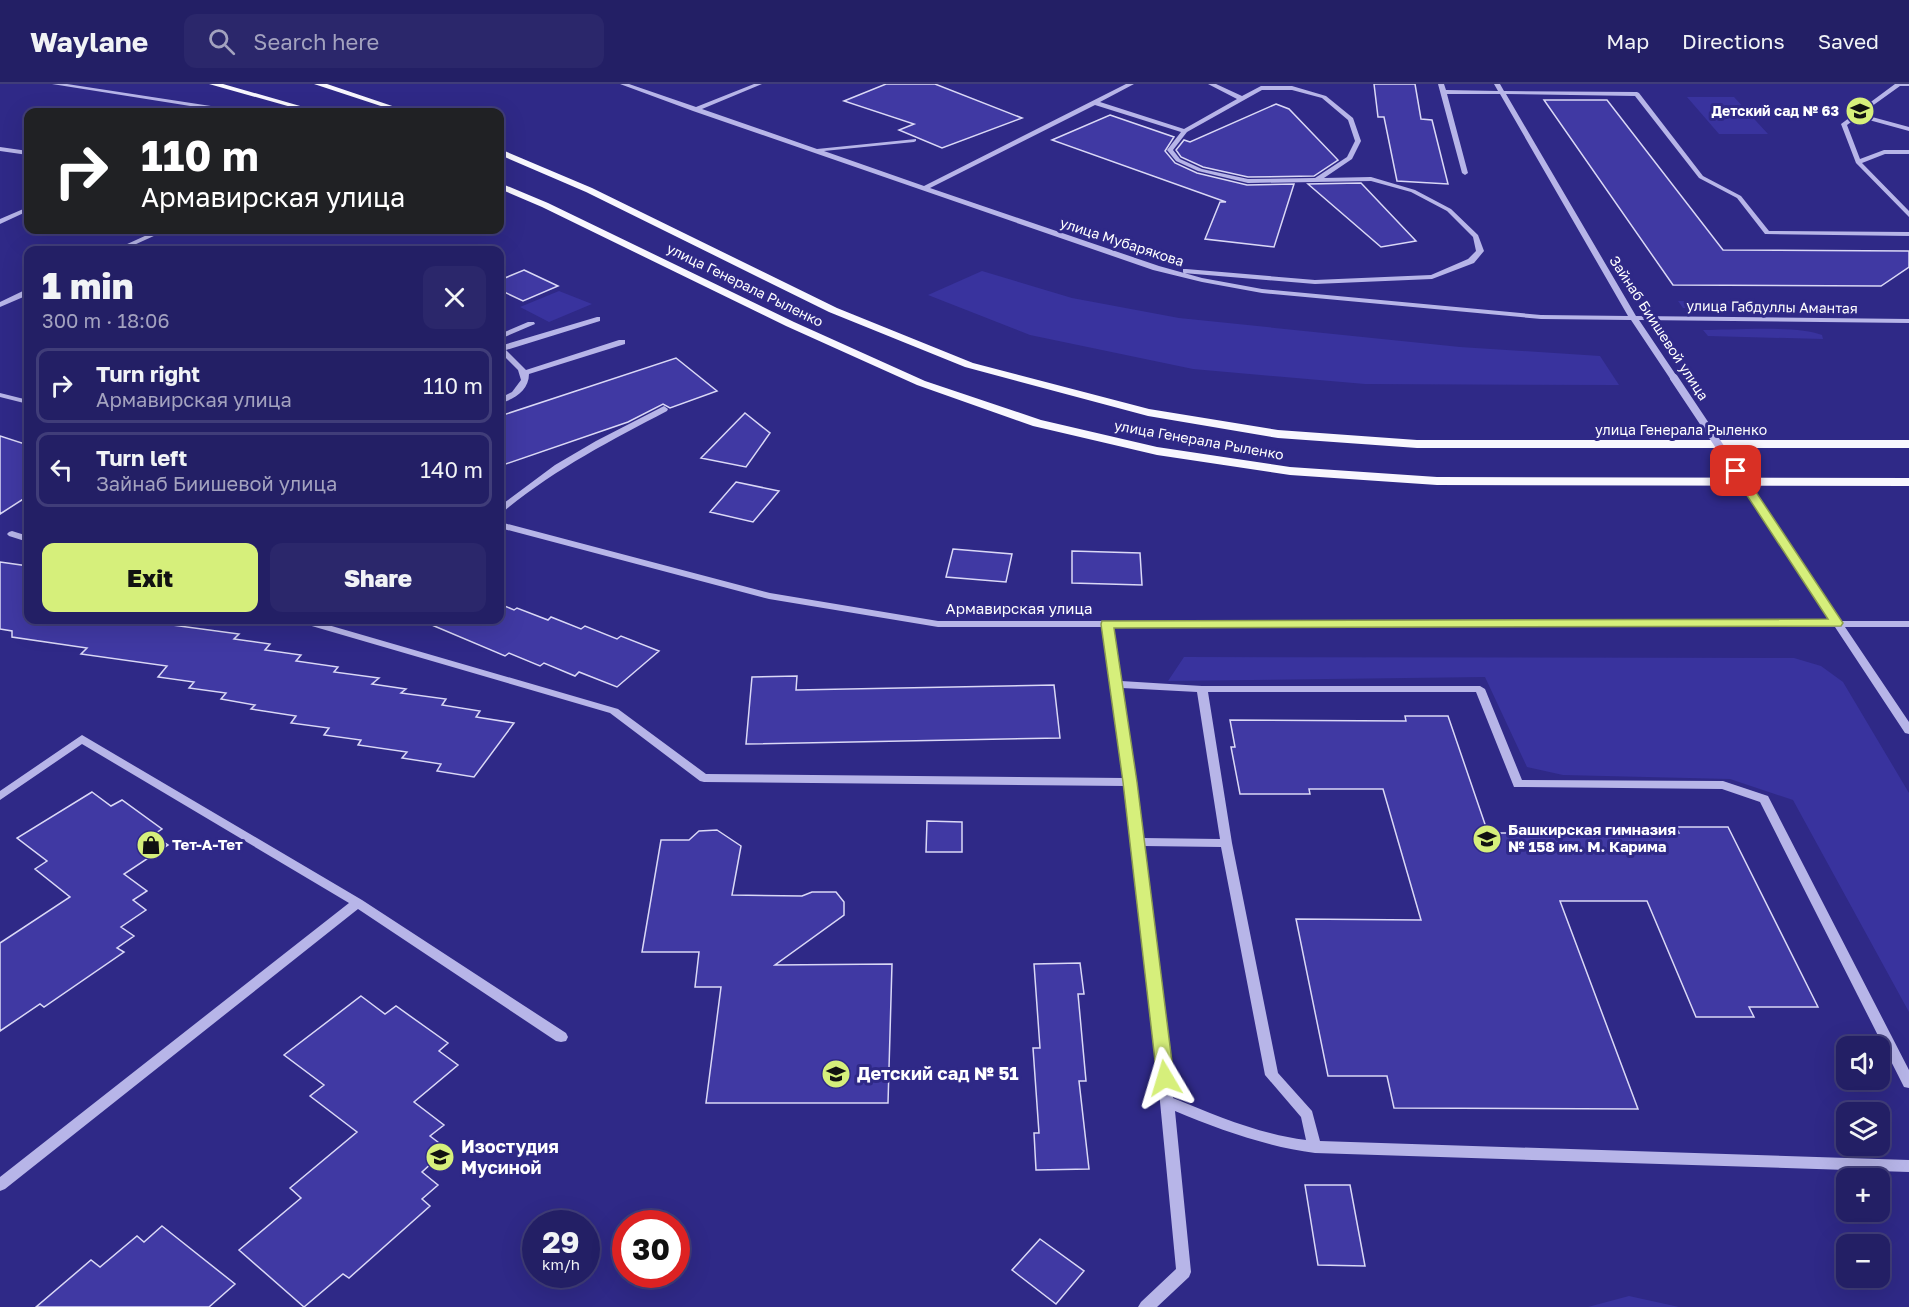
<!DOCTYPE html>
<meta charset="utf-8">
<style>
body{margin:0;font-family:"Golos Text",sans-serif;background:#2b276b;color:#f1f3f6;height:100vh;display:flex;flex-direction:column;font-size:22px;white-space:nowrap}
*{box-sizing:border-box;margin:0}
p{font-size:20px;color:#a3a2bf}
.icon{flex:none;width:33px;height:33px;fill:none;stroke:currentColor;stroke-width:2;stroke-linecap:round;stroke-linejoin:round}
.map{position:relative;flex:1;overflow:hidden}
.sheet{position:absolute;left:24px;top:162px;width:480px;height:378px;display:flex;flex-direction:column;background:#231f65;border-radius:12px;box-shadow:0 6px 24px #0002,0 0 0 2px #403d79}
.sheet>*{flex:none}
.guide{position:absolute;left:24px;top:24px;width:480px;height:126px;border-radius:12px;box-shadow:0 6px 24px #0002,0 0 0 2px #403d79;background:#202124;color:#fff;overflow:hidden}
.controls{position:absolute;left:1836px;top:952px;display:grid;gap:12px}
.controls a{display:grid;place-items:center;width:54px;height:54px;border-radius:12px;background:#231f65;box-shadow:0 6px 24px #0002,0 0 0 2px #403d79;font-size:30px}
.speed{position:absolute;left:522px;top:1126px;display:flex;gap:12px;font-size:30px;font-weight:700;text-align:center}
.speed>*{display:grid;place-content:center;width:78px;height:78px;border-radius:50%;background:#231f65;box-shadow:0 6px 24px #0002,0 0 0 2px #403d79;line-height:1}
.speed small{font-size:15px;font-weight:400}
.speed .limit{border:9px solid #d22;background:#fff;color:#111}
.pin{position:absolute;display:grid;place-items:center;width:51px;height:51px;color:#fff;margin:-26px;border-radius:12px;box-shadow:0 3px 9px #0006}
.me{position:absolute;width:66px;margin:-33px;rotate:353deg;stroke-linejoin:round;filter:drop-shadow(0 0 4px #0008)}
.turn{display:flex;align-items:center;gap:21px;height:126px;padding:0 18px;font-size:27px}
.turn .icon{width:78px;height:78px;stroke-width:2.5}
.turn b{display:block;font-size:42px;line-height:51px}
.round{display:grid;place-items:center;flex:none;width:63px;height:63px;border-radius:12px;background:#2b276b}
.overview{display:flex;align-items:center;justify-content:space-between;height:102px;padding:0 18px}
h1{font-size:36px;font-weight:800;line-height:45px}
.primary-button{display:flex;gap:12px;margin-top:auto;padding:12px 18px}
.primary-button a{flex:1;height:69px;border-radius:12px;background:#d6ef7b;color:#111;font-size:24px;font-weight:800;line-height:69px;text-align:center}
.primary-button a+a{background:#2b276b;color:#f1f3f6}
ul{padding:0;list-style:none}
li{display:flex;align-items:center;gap:18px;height:75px;margin:0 12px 9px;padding:0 6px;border:3px solid #403d79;border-radius:12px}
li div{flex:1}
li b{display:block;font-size:22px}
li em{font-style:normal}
header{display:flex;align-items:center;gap:36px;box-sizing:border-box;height:84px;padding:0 30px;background:#231f65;border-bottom:2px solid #403d79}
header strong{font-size:28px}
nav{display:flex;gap:33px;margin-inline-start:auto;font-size:21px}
.search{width:420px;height:54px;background:#2b276b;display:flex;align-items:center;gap:15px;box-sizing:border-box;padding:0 21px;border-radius:12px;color:#a3a2bf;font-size:22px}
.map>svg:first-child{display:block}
.green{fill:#39339e}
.building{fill:#4039a3;stroke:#dad8f6;stroke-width:1.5}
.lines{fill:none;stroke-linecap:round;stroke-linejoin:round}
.minor{fill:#b7b5e8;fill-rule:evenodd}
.major{fill:#f8f7fe;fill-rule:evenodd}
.minor-bridge{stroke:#b7b5e8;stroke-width:8}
.route{fill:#d6ef7b;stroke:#8b9b50;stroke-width:1.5}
.labels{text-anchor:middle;stroke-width:6;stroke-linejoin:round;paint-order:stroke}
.far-poi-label{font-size:14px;font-weight:bold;fill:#fff;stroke:#2f2987;text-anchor:end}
.far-street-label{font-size:14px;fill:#fff;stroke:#2f2987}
.street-label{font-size:15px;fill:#fff;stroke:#2f2987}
.poi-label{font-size:15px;font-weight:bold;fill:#fff;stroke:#2f2987;text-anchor:start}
.near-poi-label{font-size:18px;font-weight:bold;fill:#fff;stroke:#2f2987;text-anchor:start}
</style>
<header>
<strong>Waylane</strong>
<div class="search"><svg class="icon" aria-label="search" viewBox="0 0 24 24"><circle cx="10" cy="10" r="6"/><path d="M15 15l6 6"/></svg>Search here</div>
<nav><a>Map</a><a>Directions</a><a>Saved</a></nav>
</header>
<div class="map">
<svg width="1909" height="1223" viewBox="0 0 1909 1223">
<rect width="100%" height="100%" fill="#2f2987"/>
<path class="green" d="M 1687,13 L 1734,13 L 1768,50 L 1719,50 Z
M 982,187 L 1072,214 L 1179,234 L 1460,263 L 1600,272 L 1619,301 L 1365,300 L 1193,285 L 1030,251 L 928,211 Z
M 559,207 L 592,220 L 549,238 L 520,223 Z
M 1678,217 L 1789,218 L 1791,221 L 1779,225 L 1683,224 Z
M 1703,246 C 1731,246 1798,241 1822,251 L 1823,255 L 1708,252 Z
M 1184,573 L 1794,574 L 1821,582 L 1843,598 L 1909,709 L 1909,928 L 1793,716 L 1730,695 L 1563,691 L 1527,683 L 1485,593 L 1168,597 Z
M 1629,1212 L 1679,1223 L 1588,1223 Z"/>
<path class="building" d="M 886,0 L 935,0 L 1022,34 L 942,64 L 899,46 L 914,40 L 844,17 Z
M 1374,0 L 1415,0 L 1421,35 L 1432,36 L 1448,100 L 1397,97 L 1384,33 L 1378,33 Z
M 1544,16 L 1607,16 L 1723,166 L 1909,167 L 1909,183 L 1881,202 L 1673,201 Z
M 1276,20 L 1289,25 L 1338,76 L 1314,92 L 1248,93 L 1203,83 L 1181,73 L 1176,66 L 1184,56 L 1190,58 Z
M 1110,31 L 1174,53 L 1165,67 L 1175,79 L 1197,89 L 1247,101 L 1294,100 L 1274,163 L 1205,155 L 1220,118 L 1226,118 L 1052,56 Z
M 1361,99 L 1416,157 L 1381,163 L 1308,100 Z
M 524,186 L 558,202 L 523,217 L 500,206 L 500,196 Z
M 676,274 L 717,307 L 670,324 L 663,320 L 628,338 L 500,382 L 500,332 Z
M 745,329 L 770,349 L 746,383 L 701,374 Z
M 0,352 L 28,361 L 28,412 L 0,430 Z
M 736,398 L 779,407 L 753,438 L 710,428 Z
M 953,465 L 1012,470 L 1006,498 L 946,493 Z
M 1072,467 L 1140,469 L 1142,501 L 1072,499 Z
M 0,478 L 28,482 L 28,536 L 135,536 L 239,550 L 234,555 L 270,560 L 265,566 L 301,571 L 296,577 L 338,583 L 334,588 L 379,594 L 372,600 L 406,605 L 401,609 L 446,615 L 442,621 L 480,627 L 476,633 L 514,639 L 474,693 L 437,687 L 441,680 L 402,674 L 407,668 L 358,661 L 361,656 L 324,651 L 329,644 L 291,639 L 296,632 L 251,625 L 255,621 L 221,615 L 226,609 L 189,604 L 194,598 L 158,593 L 167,582 L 81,570 L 87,564 L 12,553 L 12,547 L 0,545 Z
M 500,520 L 514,526 L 517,524 L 548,536 L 551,533 L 581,545 L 585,542 L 617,555 L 621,552 L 659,567 L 617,603 L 579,588 L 575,592 L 544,579 L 540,582 L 509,569 L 505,572 L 420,536 L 500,536 Z
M 797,592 L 796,606 L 1054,601 L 1060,654 L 746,660 L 752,593 Z
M 1405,632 L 1448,632 L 1488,749 L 1679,749 L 1676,743 L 1728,743 L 1818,923 L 1749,923 L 1754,933 L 1696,933 L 1647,817 L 1560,817 L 1638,1025 L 1394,1024 L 1387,992 L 1328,992 L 1296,835 L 1421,836 L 1383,705 L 1309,705 L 1310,710 L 1240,710 L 1231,663 L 1235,663 L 1230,636 L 1406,637 Z
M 92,708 L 111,722 L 122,716 L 162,745 L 153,751 L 168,761 L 124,790 L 147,807 L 133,816 L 146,826 L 121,843 L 134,852 L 117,864 L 124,868 L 44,923 L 40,920 L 0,947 L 0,859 L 70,813 L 35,785 L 47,777 L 17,754 Z
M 927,737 L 962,738 L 962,768 L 926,768 Z
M 717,746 L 741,762 L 732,811 L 802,812 L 812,808 L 836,808 L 844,818 L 844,831 L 775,881 L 892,880 L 888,1019 L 706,1019 L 721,903 L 695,903 L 699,868 L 642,868 L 661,756 L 689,756 L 699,747 Z
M 1080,879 L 1084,910 L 1078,910 L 1086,997 L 1079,997 L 1089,1085 L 1036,1086 L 1034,1049 L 1039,1049 L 1033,964 L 1040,964 L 1034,880 Z
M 361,912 L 385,930 L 396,922 L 448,959 L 439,967 L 458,981 L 414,1018 L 444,1041 L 430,1052 L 447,1065 L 422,1088 L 438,1101 L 422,1115 L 430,1122 L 349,1194 L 343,1190 L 304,1223 L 239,1166 L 301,1114 L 290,1104 L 357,1048 L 310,1012 L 324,1001 L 284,971 Z
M 1305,1101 L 1350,1101 L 1365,1182 L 1318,1181 Z
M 162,1142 L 235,1200 L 209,1223 L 36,1223 L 91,1176 L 100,1183 L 137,1152 L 144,1158 Z
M 1040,1155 L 1084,1187 L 1056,1220 L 1012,1186 Z"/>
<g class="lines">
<path class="minor" d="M 52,0 L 67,0 L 237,26 L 240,28 L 228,28 Z
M 620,0 L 629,0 L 696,23 L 754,0 L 762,0 L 702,25 L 817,65 L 916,55 L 916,57 L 914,58 L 824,67 L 924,102 L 1126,0 L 1134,0 L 1100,18 L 1184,45 L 1237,15 L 1208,0 L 1216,0 L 1242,12 L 1261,2 L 1292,2 L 1326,12 L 1353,34 L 1361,57 L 1352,75 L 1324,94 L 1371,93 L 1415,106 L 1451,125 L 1478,151 L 1484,167 L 1474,179 L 1432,195 L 1315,200 L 1183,189 L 1183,185 L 1186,185 L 1315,196 L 1431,191 L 1468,175 L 1476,167 L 1473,153 L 1447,127 L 1411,108 L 1371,97 L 1248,99 L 1198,87 L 1176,77 L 1167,66 L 1181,48 L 1095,21 L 930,104 L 1159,182 L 1202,194 L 1262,205 L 1541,231 L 1628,232 L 1500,10 L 1447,10 L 1468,89 L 1465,91 L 1462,89 L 1438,0 L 1444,0 L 1446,6 L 1498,7 L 1494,0 L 1500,0 L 1504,7 L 1637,8 L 1639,9 L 1703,92 L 1741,112 L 1769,147 L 1909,148 L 1909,152 L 1765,150 L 1737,114 L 1699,94 L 1635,12 L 1506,10 L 1636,232 L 1909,235 L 1909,239 L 1639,236 L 1678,294 L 1674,296 L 1671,296 L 1631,236 L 1541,235 L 1262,209 L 1202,198 L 1153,186 L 693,27 ZM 1262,6 L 1292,6 L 1322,14 L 1348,36 L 1355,57 L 1347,73 L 1315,94 L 1248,95 L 1202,85 L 1180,75 L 1173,66 L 1187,48 Z
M 1895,0 L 1909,0 L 1909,2 L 1900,2 L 1861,30 L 1909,43 L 1909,47 L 1858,33 L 1847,41 L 1860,75 L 1884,66 L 1909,66 L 1909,70 L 1885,70 L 1862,79 L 1909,127 L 1909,133 L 1856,79 L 1841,40 Z
M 0,63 L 28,67 L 28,71 L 0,67 Z
M 28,123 L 28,127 L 0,140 L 0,135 Z
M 158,146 L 167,146 L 123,166 L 114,166 Z
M 25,206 L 28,206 L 28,211 L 0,223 L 0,218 Z
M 597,233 L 600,233 L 600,237 L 506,266 L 526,286 L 619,256 L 625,256 L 625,260 L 529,290 C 529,306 514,316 500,319 L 500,314 L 512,308 L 521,296 L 518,286 L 500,268 L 500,262 Z
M 528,238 L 534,238 L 535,240 L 500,255 L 500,250 Z
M 0,309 L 28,316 L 28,320 L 0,313 Z
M 664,322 L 668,325 L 667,327 C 610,357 553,386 503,428 L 500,429 L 500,422 L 555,381 L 596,357 Z
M 500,438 L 770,509 L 938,537 L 1831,537 L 1781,462 L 1783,460 L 1789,460 L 1841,537 L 1909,537 L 1909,543 L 1845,543 L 1909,638 L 1909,650 L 1905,649 L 1835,543 L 1112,543 L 1121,597 L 1202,602 L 1480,602 L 1485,605 L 1522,696 L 1723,697 L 1768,712 L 1909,986 L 1909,1004 L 1904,1003 L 1760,718 L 1722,705 L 1514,703 L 1476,608 L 1208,608 L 1232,759 L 1278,989 L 1312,1027 L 1320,1057 L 1909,1076 L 1909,1088 L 1315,1069 C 1265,1062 1220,1046 1175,1027 L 1191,1188 L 1189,1193 L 1157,1223 L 1138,1223 L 1141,1218 L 1176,1185 L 1154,955 L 1125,702 L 704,698 L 700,697 L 610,629 L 298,538 L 297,536 L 311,536 L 618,625 L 706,690 L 1124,694 L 1103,543 L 938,543 L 769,515 L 500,444 ZM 1122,604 L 1197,608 L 1220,755 L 1142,754 ZM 1143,762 L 1221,763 L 1265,991 L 1301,1033 L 1306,1056 C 1259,1050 1217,1032 1173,1014 Z
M 12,447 L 28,452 L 28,458 L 9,452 L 7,450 L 9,448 Z
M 82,651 L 362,816 L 566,949 L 568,953 L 566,957 L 561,958 L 556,957 L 358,825 L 5,1105 L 0,1107 L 0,1093 L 349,819 L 82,660 L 0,716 L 0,707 Z"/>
<path class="major" d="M 209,0 L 223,0 L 321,28 L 309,28 Z
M 314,0 L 327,0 L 410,28 L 399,28 Z
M 500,65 L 592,104 L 837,224 L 973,279 L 1149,325 L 1278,346 L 1417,356 L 1909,356 L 1909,364 L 1417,364 L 1278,354 L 1148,332 L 965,283 L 829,228 L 586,108 L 500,71 Z
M 500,99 L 548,119 L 794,238 L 925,297 L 1041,336 L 1157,363 L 1290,383 L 1437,393 L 1909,394 L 1909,402 L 1437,401 L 1290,391 L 1157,371 L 1033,342 L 917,301 L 786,242 L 542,123 L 500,105 Z"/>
<path class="minor-bridge" d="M 1674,294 L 1786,462"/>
</g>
<path class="route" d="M 1736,384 L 1742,387 L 1843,539 L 1841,542 L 1114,544 L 1137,698 L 1174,994 L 1171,999 L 1165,1001 L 1159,999 L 1157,994 L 1123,698 L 1101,540 L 1102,537 L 1828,535 L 1731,387 Z"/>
<defs>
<g id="school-disc" transform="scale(1.5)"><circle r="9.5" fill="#d6ef7b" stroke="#2f2987"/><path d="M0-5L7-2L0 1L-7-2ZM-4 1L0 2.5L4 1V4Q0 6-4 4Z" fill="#111"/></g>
<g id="shop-disc" transform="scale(1.5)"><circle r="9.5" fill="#d6ef7b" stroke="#2f2987"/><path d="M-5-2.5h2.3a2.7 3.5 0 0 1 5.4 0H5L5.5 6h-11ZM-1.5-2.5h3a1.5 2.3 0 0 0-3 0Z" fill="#111"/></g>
</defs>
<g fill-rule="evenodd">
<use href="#school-disc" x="1860" y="27"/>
<use href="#school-disc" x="1487" y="755"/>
<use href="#shop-disc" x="151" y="761"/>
<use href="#school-disc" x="836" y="990"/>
<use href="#school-disc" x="440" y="1073"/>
</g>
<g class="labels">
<g class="far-poi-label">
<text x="1839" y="32">Детский сад № 63</text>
</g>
<g class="far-street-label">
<text transform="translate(1122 158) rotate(18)" y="5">улица Мубарякова</text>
<text transform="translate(745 201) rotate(26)" y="5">улица Генерала Рыленко</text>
<text transform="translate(1772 223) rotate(1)" y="5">улица Габдуллы Амантая</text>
<text transform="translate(1659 244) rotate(57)" y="5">Зайнаб Биишевой улица</text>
<text x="1681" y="351">улица Генерала Рыленко</text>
<text transform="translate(1199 356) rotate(10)" y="5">улица Генерала Рыленко</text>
</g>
<g class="street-label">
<text x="1019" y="530">Армавирская улица</text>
</g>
<g class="poi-label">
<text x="1508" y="751">Башкирская гимназия<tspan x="1508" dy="17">№ 158 им. М. Карима</tspan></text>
<text x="172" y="766">Тет-А-Тет</text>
</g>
<g class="near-poi-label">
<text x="857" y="996">Детский сад № 51</text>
<text x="461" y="1069">Изостудия<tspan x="461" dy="21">Мусиной</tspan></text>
</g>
</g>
</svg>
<div class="controls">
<a><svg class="icon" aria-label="sound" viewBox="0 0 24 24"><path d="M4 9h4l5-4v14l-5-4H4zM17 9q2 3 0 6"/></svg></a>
<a><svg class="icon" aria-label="layers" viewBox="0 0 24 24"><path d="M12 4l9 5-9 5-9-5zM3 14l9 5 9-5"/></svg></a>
<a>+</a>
<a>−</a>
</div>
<div class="speed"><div>29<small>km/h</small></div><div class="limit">30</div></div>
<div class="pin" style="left:1736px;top:387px;background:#d93025"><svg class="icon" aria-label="arrive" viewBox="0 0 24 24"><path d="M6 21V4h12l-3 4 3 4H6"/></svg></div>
<svg class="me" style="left:1165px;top:994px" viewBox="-20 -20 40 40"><path d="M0-17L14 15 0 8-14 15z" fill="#d6ef7b" stroke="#fff" stroke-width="4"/></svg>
<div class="guide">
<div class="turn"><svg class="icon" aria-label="right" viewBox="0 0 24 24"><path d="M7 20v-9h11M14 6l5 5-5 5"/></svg><div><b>110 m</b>Армавирская улица</div></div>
</div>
<section class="sheet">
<div class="overview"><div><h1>1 min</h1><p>300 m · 18:06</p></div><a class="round"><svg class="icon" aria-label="close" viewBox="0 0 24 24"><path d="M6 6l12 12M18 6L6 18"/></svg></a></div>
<ul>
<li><svg class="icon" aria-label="right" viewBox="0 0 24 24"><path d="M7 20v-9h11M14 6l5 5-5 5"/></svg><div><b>Turn right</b><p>Армавирская улица</p></div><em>110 m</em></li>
<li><svg class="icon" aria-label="left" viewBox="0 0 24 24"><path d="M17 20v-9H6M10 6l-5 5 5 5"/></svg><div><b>Turn left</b><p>Зайнаб Биишевой улица</p></div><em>140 m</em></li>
</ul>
<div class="primary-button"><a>Exit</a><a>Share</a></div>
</section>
</div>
